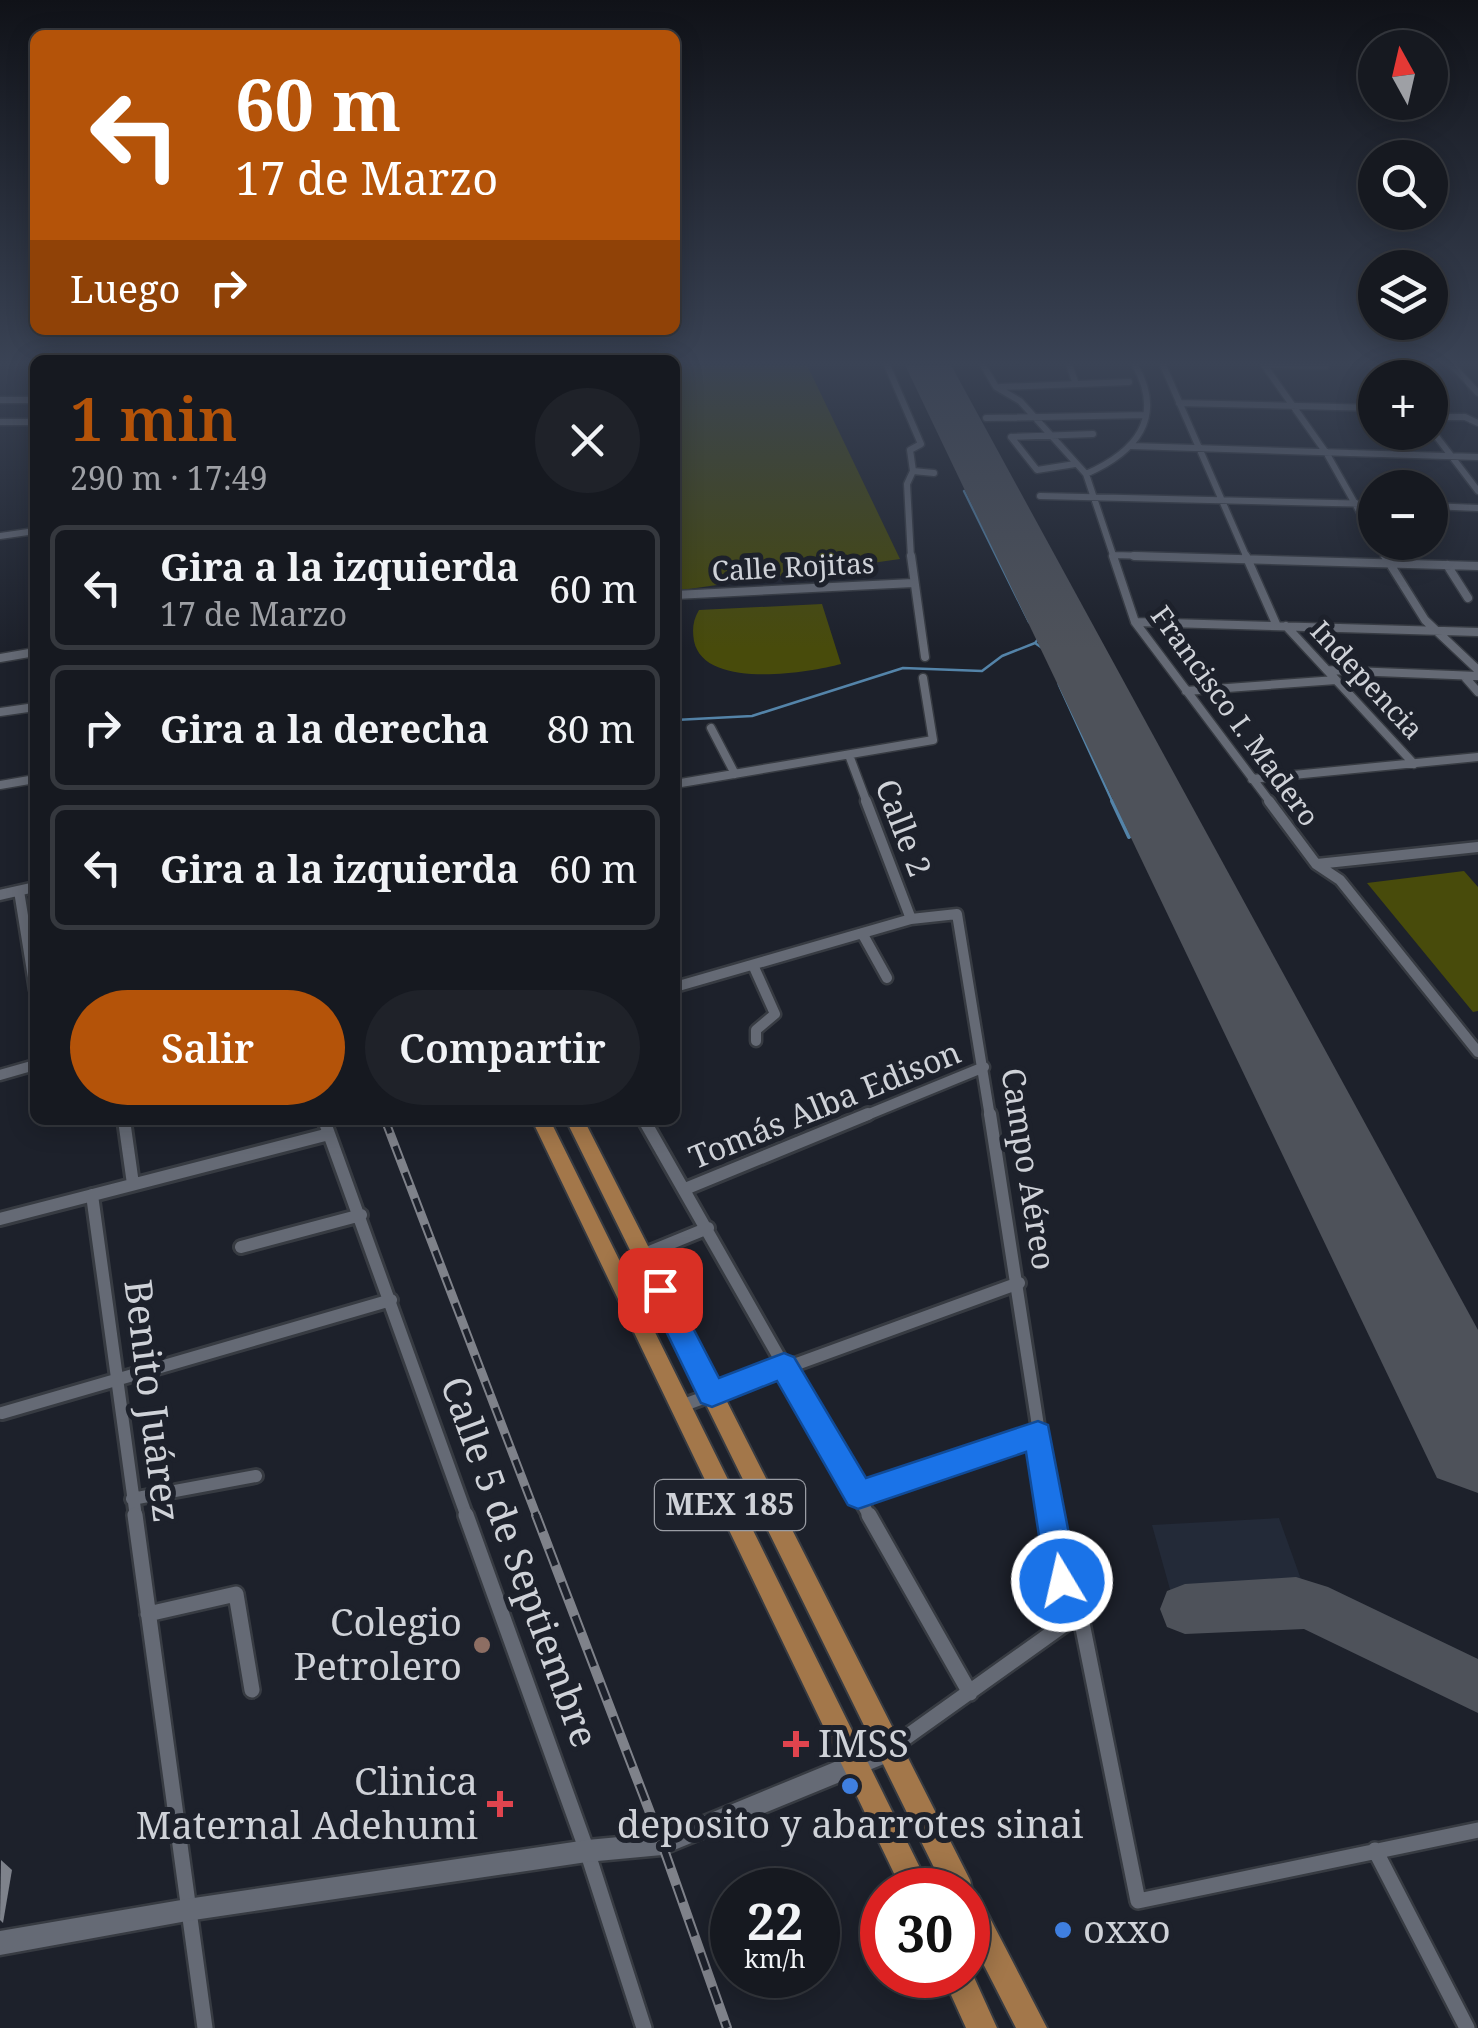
<!DOCTYPE html>
<html lang="es">
<meta charset="utf-8">
<style>
body{margin:0;font-family:"Noto Serif",serif;background:#1f2229;color:#f1f3f6;height:100vh;display:flex;flex-direction:column;font-size:38px;white-space:nowrap}
*{box-sizing:border-box;margin:0}
p{font-size:32px;color:#9ea0a5}
.icon{flex:none;width:55px;height:55px;fill:none;stroke:currentColor;stroke-width:2;stroke-linecap:round;stroke-linejoin:round}
.map{position:relative;flex:1;overflow:hidden}
.sheet{position:absolute;left:30px;top:355px;width:650px;height:770px;display:flex;flex-direction:column;background:#161920;border-radius:15px;box-shadow:0 5px 25px #0003,0 0 0 2px #35383e}
.sheet>*{flex:none}
.guide{position:absolute;left:30px;top:30px;width:650px;height:305px;border-radius:15px;box-shadow:0 5px 25px #0003,0 0 0 2px #35383e;background:#b45309;color:#fff;overflow:hidden}
.needle{width:65px;rotate:352deg}
.tools{position:absolute;left:1358px;top:30px;display:grid;gap:20px}
.tools a{display:grid;place-items:center;width:90px;height:90px;border-radius:50%;background:#161920;box-shadow:0 5px 25px #0003,0 0 0 2px #35383e;font-size:50px}
.speed{position:absolute;left:710px;top:1868px;display:flex;gap:20px;font-size:50px;font-weight:700;text-align:center}
.speed>*{display:grid;place-content:center;width:130px;height:130px;border-radius:50%;background:#161920;box-shadow:0 5px 25px #0003,0 0 0 2px #35383e;line-height:1}
.speed small{font-size:25px;font-weight:400}
.speed .limit{border:15px solid #d22;background:#fff;color:#111}
.pin{position:absolute;display:grid;place-items:center;width:85px;height:85px;color:#fff;margin:-42px;border-radius:20px;box-shadow:0 5px 15px #0006}
.me{position:absolute;width:110px;margin:-55px;rotate:351deg;stroke-linejoin:round;filter:drop-shadow(0 0 8px #0008)}
.turn{display:flex;align-items:center;gap:35px;height:210px;padding:0 40px;font-size:45px}
.turn .icon{width:130px;height:130px;stroke-width:2.5}
.turn b{display:block;font-size:70px;line-height:85px}
.then{display:flex;align-items:center;height:95px;padding:0 40px;background:#0003;gap:20px;font-size:38px}
.round{display:grid;place-items:center;flex:none;width:105px;height:105px;border-radius:52px;background:#1f2229}
.head{display:flex;align-items:center;justify-content:space-between;height:170px;padding:0 40px}
h1{font-size:60px;font-weight:600;line-height:75px;color:#b45309}
.cta{display:flex;gap:20px;margin-top:auto;padding:20px 40px}
.cta a{flex:1;height:115px;border-radius:60px;background:#b45309;color:#fff;font-size:40px;font-weight:600;line-height:115px;text-align:center}
.cta a+a{background:#1f2229;color:#f1f3f6}
ul{padding:0;list-style:none}
li{display:flex;align-items:center;gap:30px;height:125px;margin:0 20px 15px;padding:0 20px;border:5px solid #35383e;border-radius:15px}
li div{flex:1}
li b{display:block;font-size:38px}
li em{font-style:normal}
.map>svg:first-child{display:block}
.built{fill:#232a38}
.green{fill:#484b0b}
.forest{fill:#464905}
.lines{fill:none;stroke-linecap:round;stroke-linejoin:round}
.stream-far1{stroke:#5484a9;stroke-width:2.5}
.stream{stroke:#5484a9;stroke-width:4}
.taxiway{fill:#4e525a;fill-rule:evenodd}
.runway{fill:#4e525a;fill-rule:evenodd}
.minor-far4-casing{stroke:#373b42;stroke-width:9}
.minor-far3-casing{stroke:#373b42;stroke-width:11}
.minor-far2-casing{stroke:#373b42;stroke-width:15}
.minor-far1-casing{stroke:#373b42;stroke-width:18}
.minor-casing{stroke:#373b42;stroke-width:20}
.tertiary-casing{stroke:#373b42;stroke-width:5}
.primary-casing{stroke:#373b42;stroke-width:4}
.minor-far4{stroke:#656a75;stroke-width:6}
.minor-far3{stroke:#656a75;stroke-width:8}
.minor-far2{stroke:#656a75;stroke-width:10}
.minor-far1{stroke:#656a75;stroke-width:12}
.minor{stroke:#656a75;stroke-width:15}
.tertiary{fill:#656a75;fill-rule:evenodd}
.primary{fill:#a3774a;fill-rule:evenodd}
.rail-far1-casing{stroke:#7f828a;stroke-width:9}
.rail-casing{stroke:#7f828a;stroke-width:10}
.rail-far1{stroke:#1d212b;stroke-width:5;stroke-dasharray:14;stroke-linecap:butt}
.rail{stroke:#1d212b;stroke-width:6;stroke-dasharray:18;stroke-linecap:butt}
.shaded-wall{fill:#7e828b}
.route{fill:#1a73e8;stroke:#114b97;stroke-width:2.5}
.education-dot{fill:#8d6e63;stroke:#1d212b;stroke-width:4}
.health-dot{fill:#e0444e;stroke:#1d212b;stroke-width:4}
.shop-dot{fill:#3f7fe0;stroke:#1d212b;stroke-width:4}
.labels{text-anchor:middle;stroke-width:10;stroke-linejoin:round;paint-order:stroke}
.far-street-label{font-size:28px;fill:#cfd2d8;stroke:#1d212b}
.shield{fill:#1d212b;stroke:#9a9da4;stroke-width:2.5}
.shield-label{font-size:30px;font-weight:bold;fill:#cfd2d8}
.street-label{font-size:32px;fill:#cfd2d8;stroke:#1d212b}
.near-street-label{font-size:38px;fill:#cfd2d8;stroke:#1d212b}
.near-poi-label{font-size:38px;fill:#cfd2d8;stroke:#1d212b;text-anchor:end}
</style>
<div class="map">
<svg width="1478" height="2028" viewBox="0 0 1478 2028">
<rect width="100%" height="100%" fill="#1d212b"/>
<path class="built" d="M 1279,1518 L 1312,1610 L 1178,1618 L 1152,1525 Z"/>
<path class="green" d="M 822,604 L 841,664 C 807,673 704,690 694,641 C 692,629 693,620 699,610 Z
M 1464,871 L 1478,887 L 1478,1011 L 1473,1012 L 1367,883 Z"/>
<path class="forest" d="M 686,365 L 807,365 L 900,559 L 675,591 L 675,367 Z"/>
<g class="lines">
<path class="stream-far1" d="M 964,491 L 1029,622 L 1043,633 L 1035,643 L 1058,659 L 1055,666 L 1059,685 L 1113,803
M 675,720 L 752,716 L 903,668 L 982,671 L 1002,656 L 1035,643"/>
<path class="stream" d="M 1112,801 L 1129,837"/>
<path class="taxiway" d="M 1296,1577 L 1328,1587 L 1478,1659 L 1478,1713 L 1304,1629 L 1185,1634 L 1167,1627 L 1160,1609 L 1167,1591 L 1185,1584 Z"/>
<path class="runway" d="M 905,365 L 951,365 L 1478,1330 L 1478,1493 L 1437,1478 Z"/>
<g class="minor-far4-casing">
<path id="minor-far4" d="M 887,365 L 921,444 L 910,450 L 913,471
M 983,365 L 996,387 L 1020,401 L 1086,474 L 1114,558
M 1069,365 L 1076,384
M 1163,365 L 1247,558
M 1264,365 L 1327,454 L 1375,539
M 1264,365 L 1326,366
M 1371,365 L 1383,378
M 1452,365 L 1478,393
M 1000,387 L 1129,382
M 0,400 L 35,400
M 1179,403 L 1375,408
M 1430,417 L 1465,417 L 1478,423
M 986,418 L 1146,415
M 0,422 L 35,422
M 1430,428 L 1478,491
M 1011,437 L 1093,434
M 1011,437 L 1037,470 L 1075,464
M 1132,446 L 1478,457
M 1086,474 C 1136,452 1165,418 1135,365
M 1040,496 L 1375,504
M 1430,506 L 1478,508
M 0,536 L 35,531
M 1377,542 L 1387,558
M 1114,555 L 1217,558
M 911,558 L 907,484 L 913,471 L 934,473"/>
</g>
<g class="minor-far3-casing">
<path id="minor-far3" d="M 911,556 L 925,657
M 1113,556 L 1135,622 L 1271,803
M 1134,556 L 1478,566
M 1246,556 L 1277,626
M 1385,556 L 1425,620 L 1478,670
M 1447,565 L 1468,598
M 675,595 L 913,583
M 1135,622 L 1478,632
M 1286,626 L 1414,764
M 0,658 L 35,652
M 1327,670 L 1478,676
M 1464,676 L 1478,692
M 1186,691 L 1336,680
M 0,712 L 35,707
M 711,728 L 735,774
M 849,755 L 867,803
M 1252,779 L 1478,757
M 675,784 L 933,740 L 923,678
M 0,785 L 35,779"/>
</g>
<g class="minor-far2-casing">
<path id="minor-far2" d="M 866,801 L 911,919
M 1269,801 L 1316,864 L 1340,880 L 1478,1052
M 1317,864 L 1478,847
M 19,891 L 35,990
M 0,895 L 35,887
M 862,933 L 887,978
M 753,965 L 775,1014 L 756,1030 L 756,1041
M 675,987 L 911,919 L 957,914 L 990,1117
M 0,1075 L 35,1065
M 862,1117 L 984,1067"/>
</g>
<g class="minor-far1-casing">
<path id="minor-far1" d="M 990,1114 L 1052,1517
M 124,1120 L 133,1184
M 324,1120 L 467,1517
M 644,1120 L 870,1517
M 685,1189 L 868,1114
M 92,1195 L 136,1517
M 0,1219 L 329,1134
M 241,1247 L 361,1215
M 642,1255 L 708,1228
M 681,1406 L 1019,1283
M 2,1413 L 391,1300
M 859,1495 L 1038,1434
M 132,1499 L 256,1476"/>
</g>
<g class="minor-casing">
<path id="minor" d="M 135,1515 L 205,2028
M 466,1515 L 587,1851 L 644,2028
M 869,1515 L 970,1693
M 1051,1515 L 1068,1618
M 148,1614 L 236,1594 L 252,1690
M 891,1748 L 1080,1613 L 1138,1901 L 1478,1830
M 1375,1850 L 1467,2028"/>
</g>
<g class="tertiary-casing">
<path id="tertiary" d="M 888,1740 L 896,1743 L 899,1751 L 896,1759 L 662,1855 L 587,1862 L 187,1921 L 0,1955 L 0,1931 L 187,1899 L 587,1840 L 662,1833 Z"/>
</g>
<g class="primary-casing">
<path id="primary" d="M 532,1120 L 550,1120 L 931,1890 L 902,1890 Z
M 566,1120 L 584,1120 L 970,1880 L 973,1893 L 978,1895 L 1047,2028 L 1016,2028 L 968,1934 L 968,1890 L 945,1890 Z
M 968,1964 L 997,2028 L 966,2028 L 942,1975 L 968,1975 Z"/>
</g>
<use href="#minor-far4" class="minor-far4"/>
<use href="#minor-far3" class="minor-far3"/>
<use href="#minor-far2" class="minor-far2"/>
<use href="#minor-far1" class="minor-far1"/>
<use href="#minor" class="minor"/>
<use href="#tertiary" class="tertiary"/>
<use href="#primary" class="primary"/>
<g class="rail-far1-casing">
<path id="rail-far1" d="M 385,1120 L 537,1517"/>
</g>
<g class="rail-casing">
<path id="rail" d="M 536,1515 L 662,1844 L 727,2028"/>
</g>
<use href="#rail-far1" class="rail-far1"/>
<use href="#rail" class="rail"/>
</g>
<path class="shaded-wall" d="M 1,1860 L 12,1870 L 3,1923 L 0,1920 Z"/>
<linearGradient id="sky" x2="0" y2="1"><stop stop-color="#101218"/><stop offset="0.56" stop-color="#3a4355"/><stop offset="1" stop-color="#3a4355" stop-opacity="0"/></linearGradient>
<rect width="1478" height="649" fill="url(#sky)"/>
<path class="route" d="M 660,1278 L 669,1282 L 719,1378 L 784,1353 L 794,1357 L 866,1478 L 1038,1421 L 1048,1425 L 1078,1581 L 1073,1592 L 1062,1596 L 1051,1592 L 1046,1581 L 1026,1452 L 858,1509 L 848,1505 L 777,1381 L 712,1407 L 701,1403 L 646,1290 L 650,1282 Z"/>
<circle class="education-dot" cx="482" cy="1645" r="10"/>
<g class="health-dot">
<path d="M791 1729h10v10h10v10h-10v10h-10v-10h-10v-10h10z"/>
<path d="M495 1789h10v10h10v10h-10v10h-10v-10h-10v-10h10z"/>
</g>
<g class="shop-dot">
<circle cx="850" cy="1786" r="10"/>
<circle cx="1063" cy="1930" r="10"/>
</g>
<g class="labels">
<g class="far-street-label">
<text transform="translate(793 567) rotate(-3)" y="10">Calle Rojitas</text>
<text transform="translate(1367 680) rotate(47)" y="10">Indepencia</text>
<text transform="translate(1235 716) rotate(54)" y="10">Francisco I. Madero</text>
</g>
<rect class="shield" x="655" y="1480" width="150" height="50" rx="8"/>
<g class="shield-label">
<text x="730" y="1515">MEX 185</text>
</g>
<g class="street-label">
<text transform="translate(903 828) rotate(69)" y="11">Calle 2</text>
<text transform="translate(825 1105) rotate(-22)" y="11">Tomás Alba Edison</text>
<text transform="translate(1028 1169) rotate(81)" y="11">Campo Aéreo</text>
</g>
<g class="near-street-label">
<text transform="translate(152 1401) rotate(83)" y="13">Benito Juárez</text>
<text transform="translate(519 1562) rotate(70)" y="13">Calle 5 de Septiembre</text>
</g>
<g class="near-poi-label">
<text x="462" y="1636">Colegio<tspan x="462" dy="44">Petrolero</tspan></text>
<text x="818" y="1757" text-anchor="start">IMSS</text>
<text x="478" y="1795">Clinica<tspan x="478" dy="44">Maternal Adehumi</tspan></text>
<text x="850" y="1838" text-anchor="middle">deposito y abarrotes sinai</text>
<text x="1083" y="1943" text-anchor="start">oxxo</text>
</g>
</g>
</svg>
<div class="tools">
<a><svg class="needle" viewBox="-14 -14 28 28"><path d="M0-13l5 13h-10z" fill="#e53935"/><path d="M0 13l5-13h-10z" fill="#9ea0a5"/></svg></a>
<a><svg class="icon" aria-label="search" viewBox="0 0 24 24"><circle cx="10" cy="10" r="6"/><path d="M15 15l6 6"/></svg></a>
<a><svg class="icon" aria-label="layers" viewBox="0 0 24 24"><path d="M12 4l9 5-9 5-9-5zM3 14l9 5 9-5"/></svg></a>
<a>+</a>
<a>−</a>
</div>
<div class="speed"><div>22<small>km/h</small></div><div class="limit">30</div></div>
<div class="pin" style="left:660px;top:1290px;background:#d93025"><svg class="icon" aria-label="arrive" viewBox="0 0 24 24"><path d="M6 21V4h12l-3 4 3 4H6"/></svg></div>
<svg class="me" style="left:1062px;top:1581px" viewBox="-20 -20 40 40"><circle r="17" fill="#1a73e8" stroke="#fff" stroke-width="3"/><path d="M0-11L8 9 0 5-8 9z" fill="#fff"/></svg>
<div class="guide">
<div class="turn"><svg class="icon" aria-label="left" viewBox="0 0 24 24"><path d="M17 20v-9H6M10 6l-5 5 5 5"/></svg><div><b>60 m</b>17 de Marzo</div></div>
<div class="then">Luego<svg class="icon" aria-label="right" viewBox="0 0 24 24"><path d="M7 20v-9h11M14 6l5 5-5 5"/></svg></div>
</div>
<section class="sheet">
<div class="head"><div><h1>1 min</h1><p>290 m · 17:49</p></div><a class="round"><svg class="icon" aria-label="close" viewBox="0 0 24 24"><path d="M6 6l12 12M18 6L6 18"/></svg></a></div>
<ul>
<li><svg class="icon" aria-label="left" viewBox="0 0 24 24"><path d="M17 20v-9H6M10 6l-5 5 5 5"/></svg><div><b>Gira a la izquierda</b><p>17 de Marzo</p></div><em>60 m</em></li>
<li><svg class="icon" aria-label="right" viewBox="0 0 24 24"><path d="M7 20v-9h11M14 6l5 5-5 5"/></svg><div><b>Gira a la derecha</b></div><em>80 m</em></li>
<li><svg class="icon" aria-label="left" viewBox="0 0 24 24"><path d="M17 20v-9H6M10 6l-5 5 5 5"/></svg><div><b>Gira a la izquierda</b></div><em>60 m</em></li>
</ul>
<div class="cta"><a>Salir</a><a>Compartir</a></div>
</section>
</div>
